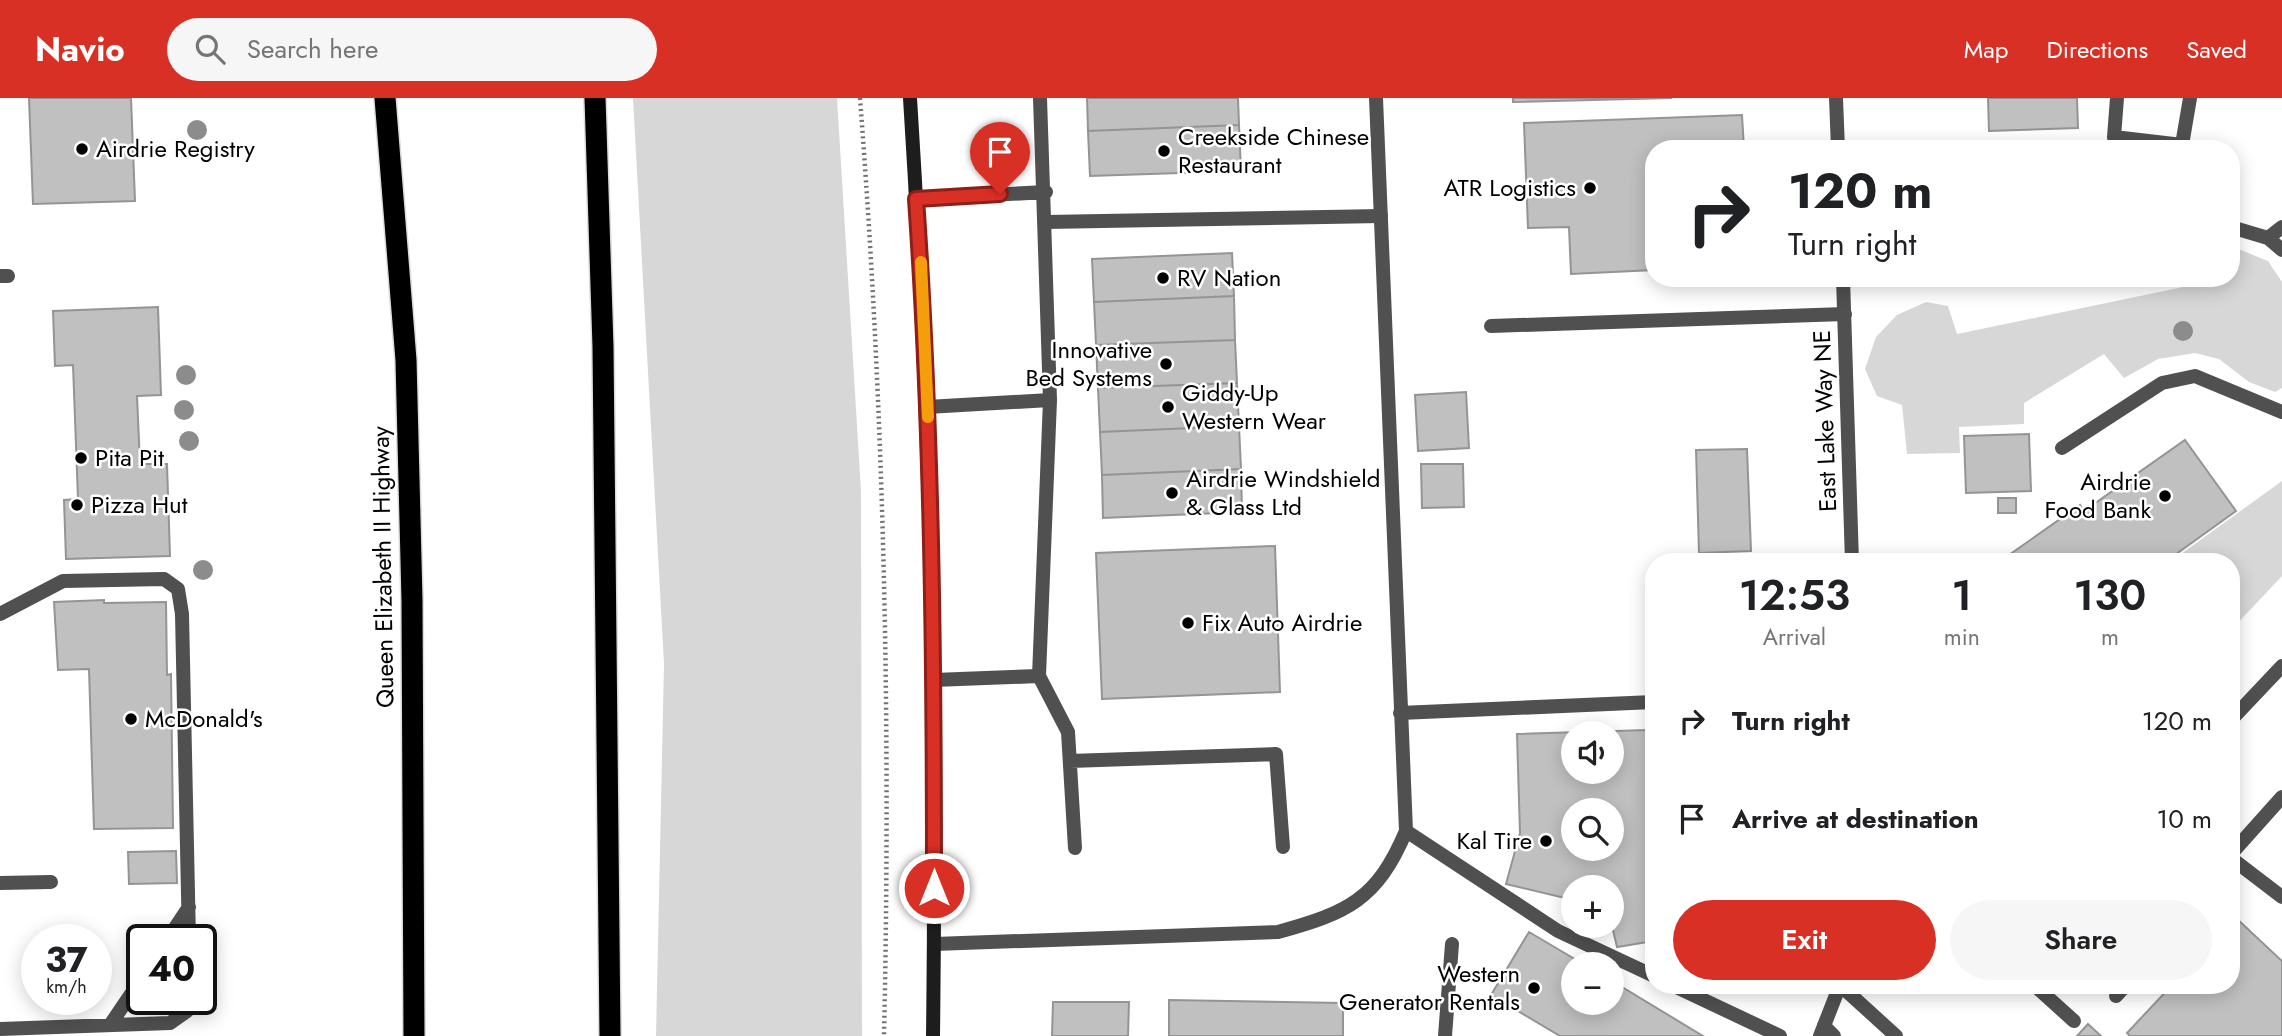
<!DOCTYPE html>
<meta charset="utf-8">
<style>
body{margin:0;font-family:Jost,sans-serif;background:#f6f6f6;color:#202124;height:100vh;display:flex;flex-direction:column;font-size:26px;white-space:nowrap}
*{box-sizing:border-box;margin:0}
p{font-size:23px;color:#757577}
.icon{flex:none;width:38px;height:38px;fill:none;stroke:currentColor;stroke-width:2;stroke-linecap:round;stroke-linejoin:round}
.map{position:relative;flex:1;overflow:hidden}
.panel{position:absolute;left:1645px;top:455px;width:595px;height:441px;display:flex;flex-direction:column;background:#fff;border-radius:28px;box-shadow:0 4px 18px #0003}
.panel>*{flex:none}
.top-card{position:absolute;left:1645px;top:42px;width:595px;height:147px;border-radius:28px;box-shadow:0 4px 18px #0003;background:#fff;color:#202124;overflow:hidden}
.fabs{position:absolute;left:1561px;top:623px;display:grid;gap:14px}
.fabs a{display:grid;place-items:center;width:63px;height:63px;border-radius:50%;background:#fff;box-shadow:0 4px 18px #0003;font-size:35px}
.speed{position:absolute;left:21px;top:826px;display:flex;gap:14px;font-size:35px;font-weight:700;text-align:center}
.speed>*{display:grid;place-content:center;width:91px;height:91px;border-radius:50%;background:#fff;box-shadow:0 4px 18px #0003;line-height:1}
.speed small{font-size:18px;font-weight:400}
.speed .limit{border:4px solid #111;border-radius:10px;background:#fff;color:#111}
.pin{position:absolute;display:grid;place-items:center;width:60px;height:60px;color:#fff;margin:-72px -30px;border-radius:50% 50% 50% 0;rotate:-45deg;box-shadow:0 0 7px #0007}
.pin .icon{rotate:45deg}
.me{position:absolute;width:77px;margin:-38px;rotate:0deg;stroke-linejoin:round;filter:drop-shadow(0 0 5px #0008)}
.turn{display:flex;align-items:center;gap:24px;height:147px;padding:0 28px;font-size:32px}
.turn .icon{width:91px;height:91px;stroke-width:2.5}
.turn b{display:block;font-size:49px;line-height:60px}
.eta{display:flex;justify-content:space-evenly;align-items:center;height:119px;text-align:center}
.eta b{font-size:42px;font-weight:600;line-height:49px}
.action{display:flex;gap:14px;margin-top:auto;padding:14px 28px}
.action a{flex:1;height:80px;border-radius:42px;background:#d93025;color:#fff;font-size:28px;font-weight:600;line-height:80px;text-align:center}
.action a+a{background:#f6f6f6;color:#202124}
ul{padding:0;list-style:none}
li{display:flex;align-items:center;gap:21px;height:98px;padding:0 28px}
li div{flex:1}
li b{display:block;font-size:26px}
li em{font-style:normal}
header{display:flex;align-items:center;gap:42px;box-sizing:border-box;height:98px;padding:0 35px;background:#d93025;color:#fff}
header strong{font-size:33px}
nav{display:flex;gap:38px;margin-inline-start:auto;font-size:24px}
.search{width:490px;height:63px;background:#f6f6f6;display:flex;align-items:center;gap:18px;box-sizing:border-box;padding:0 24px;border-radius:38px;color:#757577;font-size:26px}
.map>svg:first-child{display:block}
.green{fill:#d7d7d7}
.building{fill:#c0c0c0;stroke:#949494;stroke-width:2;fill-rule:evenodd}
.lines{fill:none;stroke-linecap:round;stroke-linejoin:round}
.highway-casing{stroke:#dbdbdb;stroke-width:24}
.path{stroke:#727272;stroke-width:4.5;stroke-dasharray:2 3.5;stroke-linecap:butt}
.lane{stroke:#505050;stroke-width:14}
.street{stroke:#505050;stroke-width:14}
.secondary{stroke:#1d1d1d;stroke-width:14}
.highway{stroke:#000;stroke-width:21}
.tree{fill:#8c8c8c}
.route-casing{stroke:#8d1f18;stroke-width:18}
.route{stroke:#d93025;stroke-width:12}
.slow{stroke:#f59e0b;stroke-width:12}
.poi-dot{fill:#000;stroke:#fff;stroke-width:2.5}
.labels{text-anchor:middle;stroke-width:5;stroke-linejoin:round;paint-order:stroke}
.poi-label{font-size:24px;fill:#000;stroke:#fff;text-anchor:start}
.street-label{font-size:24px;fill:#000;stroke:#fff}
</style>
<header>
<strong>Navio</strong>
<div class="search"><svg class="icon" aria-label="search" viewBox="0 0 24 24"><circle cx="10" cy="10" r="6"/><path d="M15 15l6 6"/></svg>Search here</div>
<nav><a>Map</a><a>Directions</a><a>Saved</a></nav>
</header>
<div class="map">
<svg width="2282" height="938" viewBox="0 0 2282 938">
<rect width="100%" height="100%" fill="#fff"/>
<path class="green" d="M 633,0 L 837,0 L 861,393 L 862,938 L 656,938 L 664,566 Z
M 2231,148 L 2268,163 L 2282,184 L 2282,290 L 2275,294 L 2249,284 L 2219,261 L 2195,255 L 2158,261 L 2124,280 L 2104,256 L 2024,305 L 2024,326 L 1959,329 L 1960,355 L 1907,356 L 1902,307 L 1877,298 L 1865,271 L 1876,239 L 1897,217 L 1926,204 L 1948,208 L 1957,236 L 2188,188 L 2187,180 L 2231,180 Z
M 2282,383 L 2282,478 L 2231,532 L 2231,464 L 2170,464 Z"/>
<path class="building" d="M 29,0 L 131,0 L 135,103 L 33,106 Z
M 1087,0 L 1238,0 L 1239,27 L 1088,33 Z
M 1513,0 L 1672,0 L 1513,4 Z
M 1988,0 L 2077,0 L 2078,30 L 1989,33 Z
M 1742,17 L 1744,51 L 1654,51 L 1654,172 L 1571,176 L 1569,129 L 1528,130 L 1524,25 Z
M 1239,27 L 1241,73 L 1090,78 L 1088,33 Z
M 1232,155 L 1234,198 L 1094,204 L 1092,161 Z
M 1234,198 L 1235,242 L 1096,247 L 1094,204 Z
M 158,209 L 161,297 L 137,298 L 140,366 L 167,366 L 170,458 L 66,461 L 64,402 L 78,401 L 73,267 L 55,268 L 53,213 Z
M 1235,242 L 1237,285 L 1098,290 L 1096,247 Z
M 1237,285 L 1239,328 L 1100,334 L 1098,290 Z
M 1466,294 L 1469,350 L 1418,353 L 1415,297 Z
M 1239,328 L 1241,371 L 1102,377 L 1100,334 Z
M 2029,336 L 2031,393 L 1966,395 L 1964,338 Z
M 2185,342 L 2236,413 L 2165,464 L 2014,464 L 2009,457 L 2080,407 L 2084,413 Z
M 1747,351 L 1751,453 L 1699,455 L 1696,352 Z
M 1421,366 L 1463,366 L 1464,409 L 1422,410 Z
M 1241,371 L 1242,414 L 1103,420 L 1102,377 Z
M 1998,400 L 2016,400 L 2016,415 L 1998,415 Z
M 1275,448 L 1280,594 L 1102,601 L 1096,455 Z
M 104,502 L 104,505 L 166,504 L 167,577 L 171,576 L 173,730 L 94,731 L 89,571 L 58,572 L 54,504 Z
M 1647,632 L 1651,727 L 1654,730 L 1654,843 L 1617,849 L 1612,828 L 1612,789 L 1573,789 L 1573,802 L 1506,786 L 1520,735 L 1517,636 ZM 1573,635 L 1612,635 L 1612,674 L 1573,674 ZM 1573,712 L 1612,712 L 1612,751 L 1573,751 Z
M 176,753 L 177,785 L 129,786 L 128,754 Z
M 2236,820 L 2282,863 L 2282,938 L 2130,938 L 2127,935 L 2172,887 L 2231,887 L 2231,824 Z
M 1529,834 L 1583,866 L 1573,866 L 1573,905 L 1612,905 L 1612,883 L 1703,938 L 1560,938 L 1491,897 Z
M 1169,902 L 1343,905 L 1343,938 L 1169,938 Z
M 1053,904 L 1129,904 L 1128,938 L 1052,938 Z
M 2088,926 L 2101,938 L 2077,938 Z"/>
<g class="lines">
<g class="highway-casing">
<path id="highway" d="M 385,0 L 406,262 L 412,502 L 414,938
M 595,0 L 603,249 L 610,938"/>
</g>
<path class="path" d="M 860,0 C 884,312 891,625 884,938"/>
<path class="lane" d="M 2114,39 L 2117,0
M 2116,51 L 2114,39 L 2182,47 L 2190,0
M 916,101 L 1046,94
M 2268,140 L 2282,129
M 0,178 L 8,178
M 1491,228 L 1845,216
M 927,309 L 1050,302
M 2062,350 L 2162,285 L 2195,278 L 2282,314
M 0,516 L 63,483 L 164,481 L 178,491 L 182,516 L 189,842
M 1039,578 L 1068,634 L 1075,750
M 934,582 L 1039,578 L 1050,302 L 1040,0
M 1400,615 L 1654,604
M 1070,663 L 1276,656 L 1283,749
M 1406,733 L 1558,833 L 1654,878
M 2231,756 L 2282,699
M 2231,760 L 2282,799
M 0,785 L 51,784
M 167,842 L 189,809
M 934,846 L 1278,834 C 1347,815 1377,802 1406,733 L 1376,0
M 1672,887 L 1780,938
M 1840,887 L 1896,938
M 2034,887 L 2074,923
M 2116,898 L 2126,887
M 110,927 L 142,880
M 1824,928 L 1834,938
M 0,931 L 170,925 L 187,913 L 189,901
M 1445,938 L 1452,846"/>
<path class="street" d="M 1836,0 L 1838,51
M 1046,124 L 1381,118
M 2231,129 L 2268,140 L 2282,152
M 1843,180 L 1852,464
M 2231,622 L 2282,568
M 1820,938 L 1840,887"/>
<path class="secondary" d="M 910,0 C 930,313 937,625 933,938"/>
<use href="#highway" class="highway"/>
</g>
<g class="tree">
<circle cx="197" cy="32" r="10"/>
<circle cx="2183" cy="233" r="10"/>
<circle cx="186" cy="277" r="10"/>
<circle cx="184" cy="312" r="10"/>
<circle cx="189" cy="343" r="10"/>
<circle cx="203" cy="472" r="10"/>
</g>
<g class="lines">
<g class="route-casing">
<path id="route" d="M 934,790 C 934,560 932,330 916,101 L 1000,96"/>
</g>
<use href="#route" class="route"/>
<path class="slow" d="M 921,164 L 928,319"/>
</g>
<g class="poi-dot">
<circle cx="82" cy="51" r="7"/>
<circle cx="1164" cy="53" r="7"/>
<circle cx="1590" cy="90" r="7"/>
<circle cx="1163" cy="180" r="7"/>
<circle cx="1166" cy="266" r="7"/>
<circle cx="1168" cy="309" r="7"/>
<circle cx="81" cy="360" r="7"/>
<circle cx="1172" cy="395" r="7"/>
<circle cx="2165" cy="398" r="7"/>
<circle cx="77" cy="407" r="7"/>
<circle cx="1188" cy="525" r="7"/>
<circle cx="131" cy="621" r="7"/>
<circle cx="1546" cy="743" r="7"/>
<circle cx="1534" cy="890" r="7"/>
</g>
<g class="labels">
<g class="poi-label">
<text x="1178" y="47">Creekside Chinese<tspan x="1178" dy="28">Restaurant</tspan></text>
<text x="96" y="59">Airdrie Registry</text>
<text x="1576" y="98" text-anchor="end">ATR Logistics</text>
<text x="1177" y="188">RV Nation</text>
<text x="1152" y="260" text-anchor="end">Innovative<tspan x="1152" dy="28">Bed Systems</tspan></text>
<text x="1182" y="303">Giddy-Up<tspan x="1182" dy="28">Western Wear</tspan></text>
<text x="95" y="368">Pita Pit</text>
<text x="1186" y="389">Airdrie Windshield<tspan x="1186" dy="28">&amp; Glass Ltd</tspan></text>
<text x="2151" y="392" text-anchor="end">Airdrie<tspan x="2151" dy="28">Food Bank</tspan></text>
<text x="91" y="415">Pizza Hut</text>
<text x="1202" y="533">Fix Auto Airdrie</text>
<text x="145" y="629">McDonald's</text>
<text x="1532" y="751" text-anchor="end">Kal Tire</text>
<text x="1520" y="884" text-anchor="end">Western<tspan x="1520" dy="28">Generator Rentals</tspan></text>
</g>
<g class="street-label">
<text transform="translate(1825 323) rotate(-92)" y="8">East Lake Way NE</text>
<text transform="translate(383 469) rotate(-91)" y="8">Queen Elizabeth II Highway</text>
</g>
</g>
</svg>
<div class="fabs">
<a><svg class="icon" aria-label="sound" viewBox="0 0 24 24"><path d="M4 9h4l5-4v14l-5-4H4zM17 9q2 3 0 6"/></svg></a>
<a><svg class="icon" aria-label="search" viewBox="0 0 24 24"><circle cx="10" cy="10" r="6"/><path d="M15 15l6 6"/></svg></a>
<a>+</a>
<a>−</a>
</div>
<div class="speed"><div>37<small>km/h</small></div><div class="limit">40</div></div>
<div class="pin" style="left:1000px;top:96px;background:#d93025"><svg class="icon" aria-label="arrive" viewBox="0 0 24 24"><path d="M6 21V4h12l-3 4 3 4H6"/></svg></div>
<svg class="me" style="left:934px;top:790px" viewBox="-20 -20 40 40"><circle r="17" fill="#d93025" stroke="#fff" stroke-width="3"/><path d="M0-11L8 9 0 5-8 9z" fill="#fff"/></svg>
<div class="top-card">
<div class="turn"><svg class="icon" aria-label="right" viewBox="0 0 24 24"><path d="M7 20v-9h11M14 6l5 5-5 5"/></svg><div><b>120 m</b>Turn right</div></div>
</div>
<section class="panel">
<div class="eta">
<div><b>12:53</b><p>Arrival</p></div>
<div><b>1</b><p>min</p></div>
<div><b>130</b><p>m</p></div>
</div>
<ul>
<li><svg class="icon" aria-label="right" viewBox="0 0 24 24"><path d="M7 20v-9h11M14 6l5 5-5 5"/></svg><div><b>Turn right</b></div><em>120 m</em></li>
<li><svg class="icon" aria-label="arrive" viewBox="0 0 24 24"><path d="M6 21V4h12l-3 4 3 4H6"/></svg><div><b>Arrive at destination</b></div><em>10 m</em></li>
</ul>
<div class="action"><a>Exit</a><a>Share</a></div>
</section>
</div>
